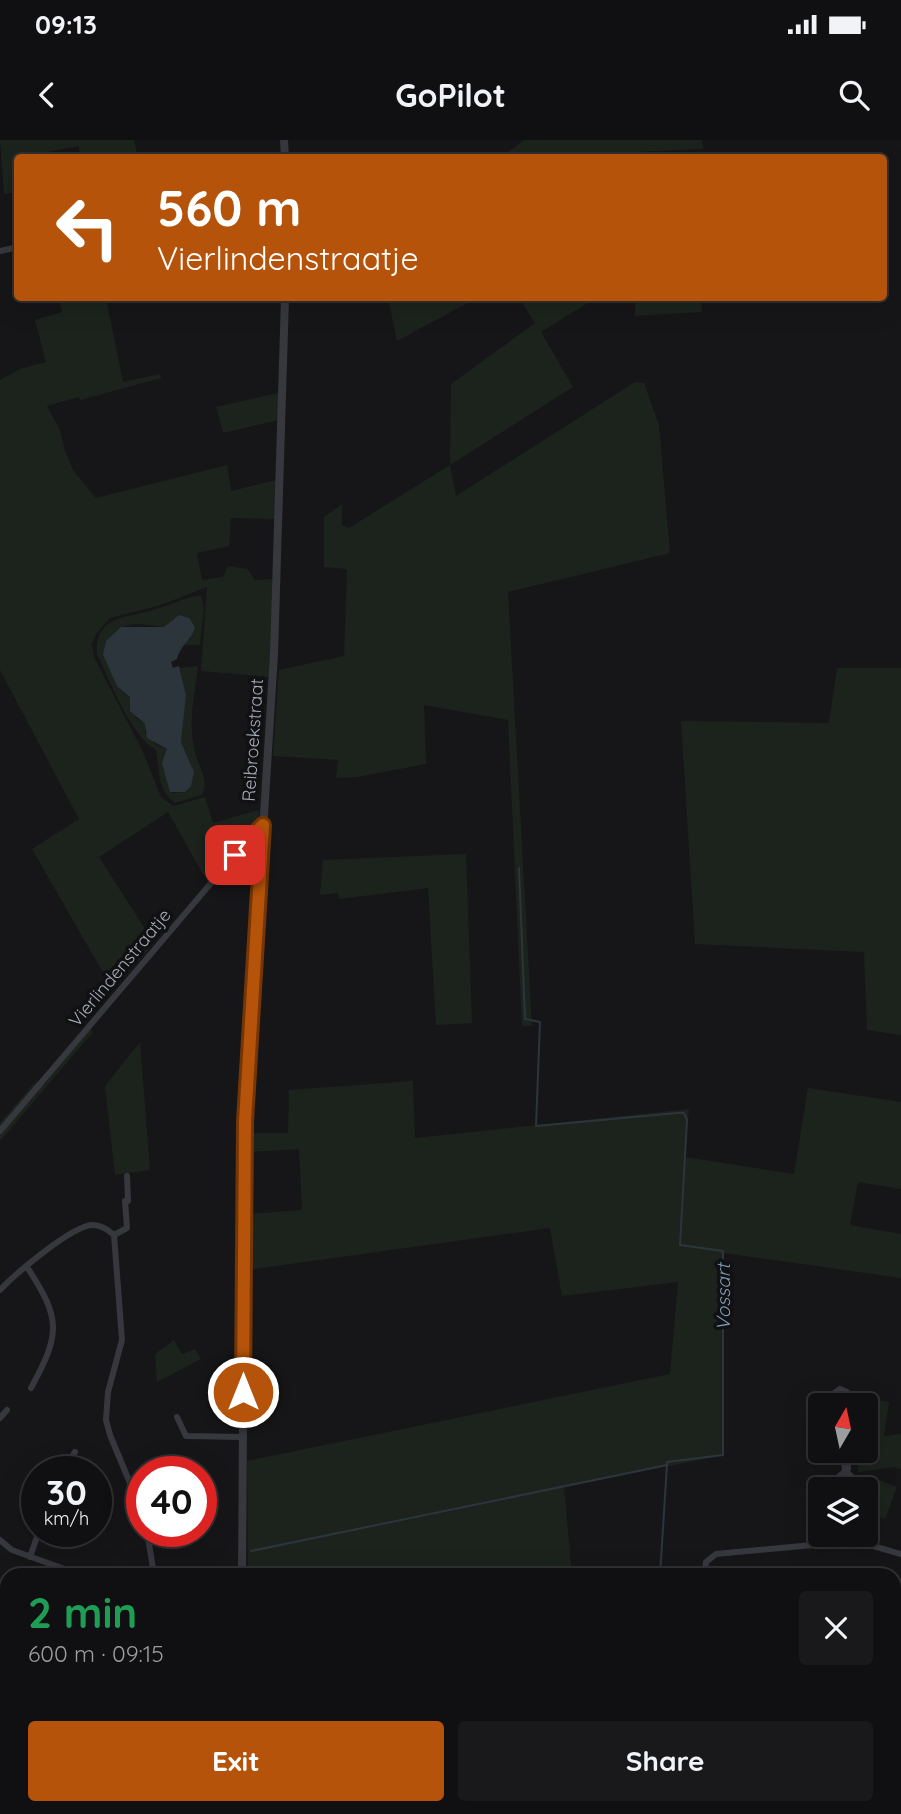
<!DOCTYPE html>
<meta charset="utf-8">
<style>
body{margin:0;font-family:Quicksand,sans-serif;background:#19191b;color:#f1f3f6;height:100vh;display:flex;flex-direction:column;font-size:26px;white-space:nowrap}
*{box-sizing:border-box;margin:0}
p{font-size:23px;color:#9c9d9f}
.icon{flex:none;width:38px;height:38px;fill:none;stroke:currentColor;stroke-width:2;stroke-linecap:round;stroke-linejoin:round}
.map{position:relative;flex:1;overflow:hidden}
.panel{position:absolute;left:0px;top:1428px;width:901px;height:247px;display:flex;flex-direction:column;background:#101012;border-radius:21px 21px 0 0;box-shadow:0 7px 28px #0002,0 0 0 2px #303032}
.panel>*{flex:none}
.guide{position:absolute;left:14px;top:14px;width:873px;height:147px;border-radius:7px;box-shadow:0 7px 28px #0002,0 0 0 2px #303032;background:#b45309;color:#fff;overflow:hidden}
.needle{width:46px;rotate:9deg}
.fabs{position:absolute;left:808px;top:1253px;display:grid;gap:14px}
.fabs a{display:grid;place-items:center;width:70px;height:70px;border-radius:7px;background:#101012;box-shadow:0 7px 28px #0002,0 0 0 2px #303032;font-size:35px}
.speed{position:absolute;left:21px;top:1316px;display:flex;gap:14px;font-size:35px;font-weight:700;text-align:center}
.speed>*{display:grid;place-content:center;width:91px;height:91px;border-radius:50%;background:#101012;box-shadow:0 7px 28px #0002,0 0 0 2px #303032;line-height:1}
.speed small{font-size:18px;font-weight:400}
.speed .limit{border:10px solid #d22;background:#fff;color:#111}
.pin{position:absolute;display:grid;place-items:center;width:60px;height:60px;color:#fff;margin:-30px;border-radius:14px;box-shadow:0 4px 10px #0006}
.me{position:absolute;width:77px;margin:-38px;rotate:0deg;stroke-linejoin:round;filter:drop-shadow(0 0 5px #0008)}
.turn{display:flex;align-items:center;gap:24px;height:147px;padding:0 28px;font-size:32px}
.turn .icon{width:91px;height:91px;stroke-width:2.5}
.turn b{display:block;font-size:49px;line-height:60px}
.round{display:grid;place-items:center;flex:none;width:74px;height:74px;border-radius:7px;background:#19191b}
.headline{display:flex;align-items:center;justify-content:space-between;height:119px;padding:0 28px}
h1{font-size:42px;font-weight:700;line-height:52px;color:#1e9e55}
.button{display:flex;gap:14px;margin-top:auto;padding:14px 28px}
.button a{flex:1;height:80px;border-radius:7px;background:#b45309;color:#fff;font-size:28px;font-weight:700;line-height:80px;text-align:center}
.button a+a{background:#19191b;color:#f1f3f6}
.status{display:flex;justify-content:space-between;align-items:center;height:49px;padding:0 35px;background:#101012;direction:ltr}
.status svg{height:19px;fill:currentColor}
header{display:flex;justify-content:space-between;align-items:center;height:91px;padding:0 28px;background:#101012;font-size:32px;font-weight:700}
.map>svg:first-child{display:block}
.green{fill:#1c231d}
.water{fill:#2c353c}
.lines{fill:none;stroke-linecap:round;stroke-linejoin:round}
.stream{stroke:#2c353c;stroke-width:2}
.minor{stroke:#37383d;stroke-width:6}
.tertiary{stroke:#37383d;stroke-width:8}
.route-casing{stroke:#753606;stroke-width:18}
.route{stroke:#b45309;stroke-width:12}
.labels{text-anchor:middle;stroke-width:7;stroke-linejoin:round;paint-order:stroke}
.street-label{font-size:18px;fill:#a8adb8;stroke:#111113}
.water-label{font-size:19px;font-style:italic;fill:#7f9bb3;stroke:#111113}
</style>
<div class="status"><b>09:13</b><svg viewBox="0 0 49 12"><path d="M0 12V9h3v3zM5 12V6h3v6zM10 12V3h3v9zM15 12V0h3v12zM26 1h20v11H26zM47 4h2v5h-2z"/></svg></div>
<header><svg class="icon" aria-label="back" viewBox="0 0 24 24"><path d="M15 5l-7 7 7 7"/></svg>GoPilot<svg class="icon" aria-label="search" viewBox="0 0 24 24"><circle cx="10" cy="10" r="6"/><path d="M15 15l6 6"/></svg></header>
<div class="map">
<svg width="901" height="1674" viewBox="0 0 901 1674">
<rect width="100%" height="100%" fill="#161618"/>
<path class="green" d="M 0,0 L 134,0 L 138,17 L 80,17 L 79,6 L 35,14 L 35,17 L 18,18 L 17,52 L 4,54 Z
M 524,0 L 702,0 L 703,9 L 611,13 L 610,18 L 502,17 Z
M 59,158 L 106,158 L 123,242 L 160,234 L 161,238 L 80,260 L 79,257 L 47,266 L 60,290 L 65,311 L 73,330 L 96,358 L 227,325 L 231,351 L 276,340 L 275,379 L 231,378 L 229,406 L 197,413 L 202,440 L 223,437 L 228,426 L 247,429 L 255,440 L 274,439 L 269,537 L 201,531 L 207,447 L 161,465 L 110,478 L 96,494 L 92,504 L 94,517 L 143,612 L 161,657 L 173,666 L 205,657 L 213,683 L 259,670 L 259,684 L 208,743 L 168,672 L 99,717 L 154,803 L 113,850 L 32,709 L 79,679 L 0,530 L 0,240 L 20,229 L 46,222 L 35,180 L 62,172 Z
M 388,158 L 477,158 L 397,201 Z
M 519,158 L 596,158 L 541,192 L 573,247 L 450,325 L 456,356 L 635,242 L 644,243 L 659,285 L 670,413 L 508,452 L 532,886 L 522,886 L 508,580 L 424,565 L 426,624 L 357,637 L 336,638 L 338,620 L 273,616 L 279,530 L 344,516 L 347,429 L 324,427 L 324,377 L 342,364 L 342,385 L 349,388 L 450,325 L 451,244 L 535,183 Z
M 635,158 L 701,158 L 702,172 L 635,176 Z
M 279,253 L 279,280 L 223,293 L 216,267 Z
M 201,455 L 204,468 L 200,505 L 182,505 L 191,498 L 174,478 L 169,485 L 164,487 C 126,482 119,480 103,515 L 117,546 L 130,557 L 136,578 L 146,585 L 145,592 L 156,605 L 167,609 L 164,629 L 172,653 L 185,652 L 192,627 L 181,602 L 186,555 L 180,528 L 198,526 C 195,553 188,581 194,608 C 197,625 210,638 202,655 L 175,663 C 156,648 160,629 156,610 C 130,595 110,541 97,514 C 94,478 123,478 149,471 C 166,467 183,458 201,455 Z
M 837,528 L 901,528 L 901,895 L 867,890 L 864,812 L 695,804 L 681,581 L 829,583 Z
M 466,714 L 472,883 L 436,885 L 428,748 L 339,759 L 338,753 L 320,755 L 323,720 Z
M 89,889 L 93,892 L 0,1001 L 0,983 L 36,941 L 43,946 Z
M 140,902 L 150,1030 L 115,1035 L 105,946 Z
M 413,941 L 415,998 L 689,969 L 685,1017 L 794,1034 L 808,948 L 901,962 L 901,1049 L 858,1042 L 850,1085 L 901,1094 L 901,1138 L 724,1113 L 724,1315 L 564,1347 L 572,1435 L 248,1435 L 247,1321 L 670,1234 L 678,1142 L 562,1156 L 550,1088 L 247,1130 L 248,1074 L 302,1070 L 299,1009 L 249,1012 L 250,993 L 288,993 L 289,950 Z
M 174,1200 L 182,1214 L 195,1209 L 201,1219 L 157,1242 L 155,1214 Z
M 857,1257 L 889,1262 L 884,1296 L 901,1294 L 901,1329 L 894,1327 L 858,1332 L 857,1311 L 866,1311 L 866,1299 L 872,1297 L 866,1296 L 866,1265 L 856,1265 Z
M 868,1336 L 897,1347 L 885,1379 L 866,1373 L 866,1349 L 862,1349 Z
M 7,1583 L 7,1668 L 103,1668 L 105,1670 L 205,1668 L 206,1674 L 0,1674 L 0,1584 Z"/>
<path class="water" d="M 179,475 L 189,478 L 195,487 C 192,500 180,505 177,519 L 171,522 L 173,528 L 179,526 L 186,555 L 181,602 L 194,632 L 191,646 L 185,652 L 170,652 L 162,623 L 167,609 L 147,598 L 145,584 L 130,571 L 130,557 L 117,546 L 103,515 L 106,501 L 121,487 L 164,487 Z"/>
<g class="lines">
<path class="stream" d="M 251,1411 L 667,1325 L 667,1322 L 723,1315 L 723,1111 L 680,1105 L 687,980 L 684,973 L 677,973 L 536,986 L 540,882 L 525,879 L 519,728
M 660,1435 L 667,1325
M 353,1674 L 354,1668"/>
<path class="minor" d="M 0,111 L 18,107
M 0,991 L 252,695 L 263,685
M 114,1095 L 127,1088 L 125,1061 L 128,1061 L 127,1036
M 27,1127 C 61,1179 61,1193 31,1248
M 0,1150 C 16,1133 62,1095 84,1087 C 95,1082 106,1088 114,1095 L 122,1200 L 108,1252 L 106,1280 L 110,1295 L 142,1372
M 835,1265 L 833,1254 L 840,1249 L 847,1252 L 848,1265
M 177,1277 L 186,1296 L 242,1297
M 0,1278 L 7,1270
M 843,1311 L 845,1330 L 855,1340 L 853,1349
M 62,1332 L 75,1312
M 839,1349 L 837,1338 L 848,1329 L 848,1311
M 147,1391 L 154,1435
M 0,1400 L 12,1410 L 81,1435
M 30,1417 L 39,1391
M 704,1435 L 706,1422 L 716,1414 L 856,1401 L 901,1414
M 0,1493 L 7,1491
M 894,1504 L 901,1497
M 0,1578 L 7,1578
M 735,1668 L 744,1674
M 387,1674 L 388,1668
M 458,1674 L 459,1668
M 633,1674 L 636,1668
M 764,1674 L 769,1668"/>
<path class="tertiary" d="M 284,0 L 285,18
M 242,1435 L 245,981 L 274,514 L 285,158
M 265,1668 L 266,1674
M 892,1674 L 901,1671"/>
</g>
<g class="lines">
<g class="route-casing">
<path id="route" d="M 235,715 L 263,685 L 245,981 L 243,1252"/>
</g>
<use href="#route" class="route"/>
</g>
<g class="labels">
<g class="street-label">
<text transform="translate(253 600) rotate(-86)" y="6">Reibroekstraat</text>
<text transform="translate(120 828) rotate(-50)" y="6">Vierlindenstraatje</text>
</g>
<g class="water-label">
<text transform="translate(723 1157) rotate(-90)" y="7">Vossart</text>
</g>
</g>
</svg>
<div class="fabs">
<a><svg class="needle" viewBox="-14 -14 28 28"><path d="M0-13l5 13h-10z" fill="#e53935"/><path d="M0 13l5-13h-10z" fill="#9c9d9f"/></svg></a>
<a><svg class="icon" aria-label="layers" viewBox="0 0 24 24"><path d="M12 4l9 5-9 5-9-5zM3 14l9 5 9-5"/></svg></a>
</div>
<div class="speed"><div>30<small>km/h</small></div><div class="limit">40</div></div>
<div class="pin" style="left:235px;top:715px;background:#d93025"><svg class="icon" aria-label="arrive" viewBox="0 0 24 24"><path d="M6 21V4h12l-3 4 3 4H6"/></svg></div>
<svg class="me" style="left:243px;top:1252px" viewBox="-20 -20 40 40"><circle r="17" fill="#b45309" stroke="#fff" stroke-width="3"/><path d="M0-11L8 9 0 5-8 9z" fill="#fff"/></svg>
<div class="guide">
<div class="turn"><svg class="icon" aria-label="left" viewBox="0 0 24 24"><path d="M17 20v-9H6M10 6l-5 5 5 5"/></svg><div><b>560 m</b>Vierlindenstraatje</div></div>
</div>
<section class="panel">
<div class="headline"><div><h1>2 min</h1><p>600 m · 09:15</p></div><a class="round"><svg class="icon" aria-label="close" viewBox="0 0 24 24"><path d="M6 6l12 12M18 6L6 18"/></svg></a></div>
<div class="button"><a>Exit</a><a>Share</a></div>
</section>
</div>
